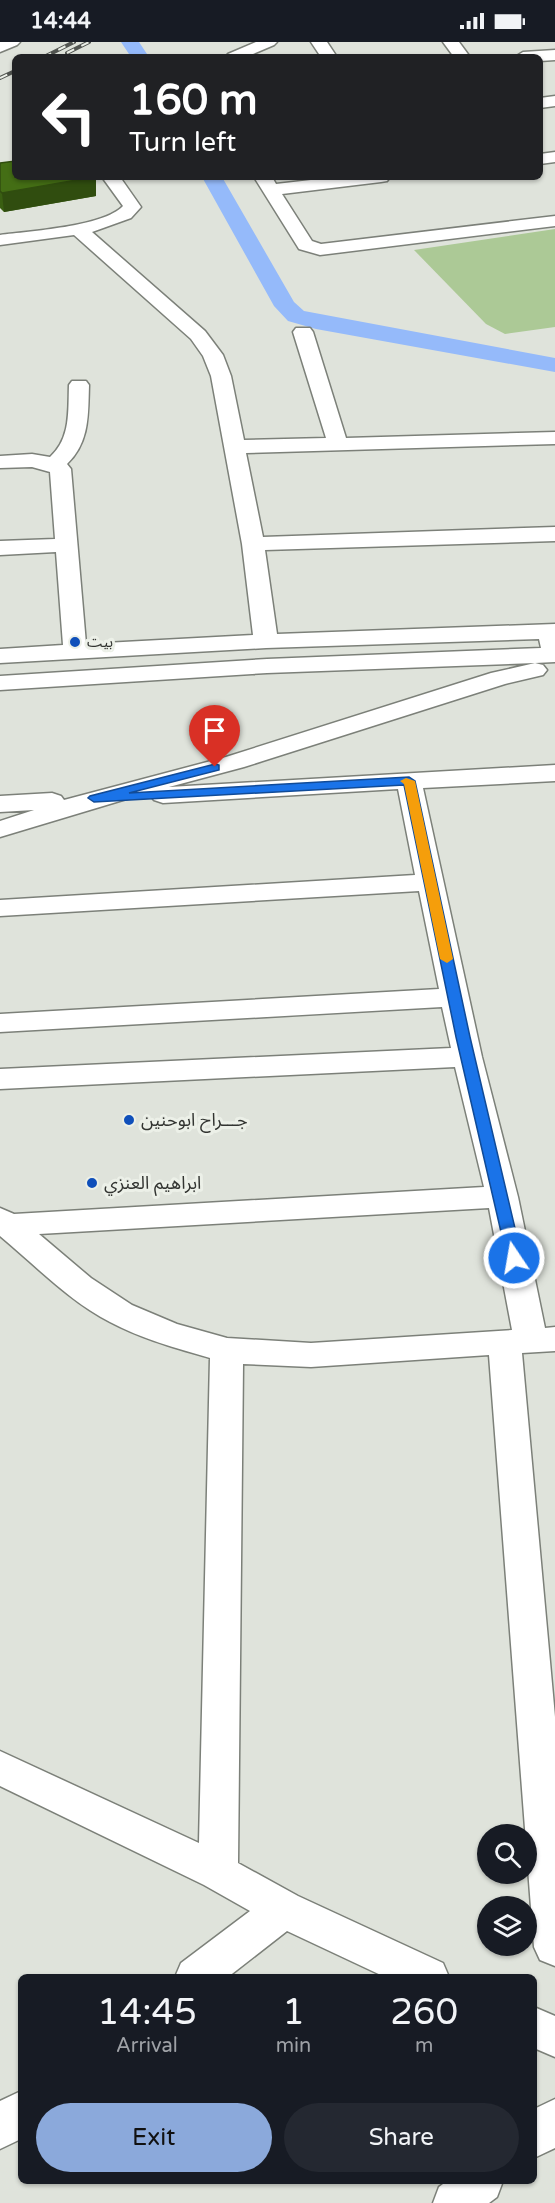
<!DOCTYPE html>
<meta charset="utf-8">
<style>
body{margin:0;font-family:"Varela Round","Noto Sans Arabic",sans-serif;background:#242831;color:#f1f3f6;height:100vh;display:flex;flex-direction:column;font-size:22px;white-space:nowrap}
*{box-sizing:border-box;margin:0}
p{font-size:20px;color:#9ea1a6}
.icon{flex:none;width:33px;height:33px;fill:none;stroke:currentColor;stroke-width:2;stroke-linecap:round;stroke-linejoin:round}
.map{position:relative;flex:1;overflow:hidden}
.side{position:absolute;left:18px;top:1932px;width:519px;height:210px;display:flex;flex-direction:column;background:#171b24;border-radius:9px;box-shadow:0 2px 4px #0004}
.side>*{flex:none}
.guide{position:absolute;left:12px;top:12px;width:531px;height:126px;border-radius:9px;box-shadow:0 2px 4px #0004;background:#202124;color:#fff;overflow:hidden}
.tools{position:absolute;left:477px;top:1782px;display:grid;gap:12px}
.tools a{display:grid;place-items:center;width:60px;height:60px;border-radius:50%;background:#171b24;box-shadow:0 2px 4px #0004;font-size:30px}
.pin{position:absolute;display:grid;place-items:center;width:51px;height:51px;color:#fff;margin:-62px -26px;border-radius:50% 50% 50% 0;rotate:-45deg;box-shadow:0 0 6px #0007}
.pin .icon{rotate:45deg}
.me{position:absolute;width:66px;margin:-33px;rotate:348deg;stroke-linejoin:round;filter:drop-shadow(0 0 4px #0008)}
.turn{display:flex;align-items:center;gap:21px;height:126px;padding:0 18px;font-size:27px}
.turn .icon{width:78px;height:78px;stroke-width:2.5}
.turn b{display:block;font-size:42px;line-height:51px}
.eta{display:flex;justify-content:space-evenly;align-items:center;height:102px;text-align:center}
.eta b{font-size:36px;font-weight:600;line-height:42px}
.primary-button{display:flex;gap:12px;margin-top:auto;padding:12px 18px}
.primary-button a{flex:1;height:69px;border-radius:36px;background:#8ba9db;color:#111;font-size:24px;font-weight:600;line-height:69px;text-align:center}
.primary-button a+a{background:#242831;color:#f1f3f6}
.status{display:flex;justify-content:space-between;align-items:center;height:42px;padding:0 30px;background:#171b24;direction:ltr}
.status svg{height:16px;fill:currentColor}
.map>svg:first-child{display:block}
.green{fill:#acc996}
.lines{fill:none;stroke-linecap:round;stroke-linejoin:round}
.canal{fill:#95bafa;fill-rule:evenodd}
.minor-casing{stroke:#7c8079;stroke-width:3}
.minor{fill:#fff;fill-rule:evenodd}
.rail-casing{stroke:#525551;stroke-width:4}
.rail{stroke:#ecf0e8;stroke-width:2;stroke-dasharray:8;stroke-linecap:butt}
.wall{fill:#3a5f12}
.shaded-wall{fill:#304d0f}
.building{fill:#446e15;stroke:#304d0f;stroke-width:1.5}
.route{fill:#1a73e8;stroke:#114b97;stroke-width:1.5}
.slow{fill:#f59e0b}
.poi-dot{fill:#0f4fba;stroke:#ecf0e8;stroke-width:2}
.labels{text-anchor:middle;stroke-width:6;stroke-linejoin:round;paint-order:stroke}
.far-poi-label{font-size:15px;fill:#323431;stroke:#ecf0e8;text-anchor:start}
.poi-label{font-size:18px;fill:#323431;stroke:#ecf0e8;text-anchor:start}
</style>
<div class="status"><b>14:44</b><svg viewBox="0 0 49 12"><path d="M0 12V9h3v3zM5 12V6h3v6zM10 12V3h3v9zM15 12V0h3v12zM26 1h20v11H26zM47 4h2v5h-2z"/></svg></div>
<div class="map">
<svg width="555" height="2161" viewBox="0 0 555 2161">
<rect width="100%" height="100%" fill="#dfe3db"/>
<path class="green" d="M 555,187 L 555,285 L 505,292 L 486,282 L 414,208 Z"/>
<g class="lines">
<path class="canal" d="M 121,0 L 139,0 L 149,15 L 131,15 Z
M 202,135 L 222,135 L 294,260 L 304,269 L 555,316 L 555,330 L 316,287 L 288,279 L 274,264 Z"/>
<g class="minor-casing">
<path id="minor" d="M 0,0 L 20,0 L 17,3 L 0,10 Z
M 256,0 L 277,0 L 274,3 L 246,15 L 225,15 L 228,12 Z
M 311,0 L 327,0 L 337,15 L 321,15 Z
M 443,0 L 459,0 L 470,15 L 454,15 Z
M 555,8 L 555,18 L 540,19 L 540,15 L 515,15 L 523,10 Z
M 555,54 L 555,64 L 540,66 L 540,56 Z
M 555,110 L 555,120 L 540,122 L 540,112 Z
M 102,135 L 120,135 L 141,165 L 131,176 L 92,190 L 205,289 L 223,313 L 231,334 L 244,398 L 326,396 L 293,290 L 296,286 L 310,286 L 313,290 L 346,396 L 555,390 L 555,402 L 246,411 L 263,495 L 555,485 L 555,499 L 265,508 L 277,592 L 555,582 L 555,620 L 535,621 L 543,623 L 547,628 L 543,633 L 505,642 L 244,725 L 169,745 L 555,723 L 555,739 L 423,746 L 482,1015 L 518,1155 L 545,1286 L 555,1285 L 555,1309 L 522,1311 L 555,1675 L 555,1924 L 540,1918 L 534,1905 L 489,1313 L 311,1325 L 243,1322 L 238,1821 L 298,1854 L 443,1921 L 449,1935 L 385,1935 L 287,1889 L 228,1935 L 175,1935 L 181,1921 L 250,1869 L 204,1843 L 0,1744 L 0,1709 L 199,1801 L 210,1316 C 176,1306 142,1297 110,1280 C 69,1259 35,1223 0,1194 L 0,1166 L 14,1172 L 484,1145 L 455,1025 L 0,1047 L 0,1027 L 451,1006 L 442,965 L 0,990 L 0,972 L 439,947 L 419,849 L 0,874 L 0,858 L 415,833 L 398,747 L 163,761 L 154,758 L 150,753 L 153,749 L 0,795 L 0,779 L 34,768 L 0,770 L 0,754 L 52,751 L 61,754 L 64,758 L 226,715 L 491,631 L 535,621 L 267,631 L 0,648 L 0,634 L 267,617 L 541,606 L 539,597 L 266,606 L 0,621 L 0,607 L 63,603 L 56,510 L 0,513 L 0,499 L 55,497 L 50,430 L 32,425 L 0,426 L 0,414 L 32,412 L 50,415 C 71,396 68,369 69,343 L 72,339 L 86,339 L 89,343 C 88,372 90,400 67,422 L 71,427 L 86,602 L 253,593 L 242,502 L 211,334 L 203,314 L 191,297 L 74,193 L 0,203 L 0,193 C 29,189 103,185 123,164 ZM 489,1166 L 512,1288 L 311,1301 L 227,1296 L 177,1282 L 132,1263 L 91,1236 L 39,1192 Z
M 254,135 L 272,135 L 276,142 L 337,135 L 390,135 L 387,139 L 381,140 L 282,152 L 312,199 L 321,202 L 555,174 L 555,184 L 320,213 L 299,207 Z
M 534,1965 L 555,1974 L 555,2015 L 534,2006 Z
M 21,2049 L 21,2097 L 0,2107 L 0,2059 Z
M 555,2057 L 555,2106 L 534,2116 L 534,2067 Z
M 447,2139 L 503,2139 L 497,2155 L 489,2161 L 433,2161 L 439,2145 Z"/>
</g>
<use href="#minor" class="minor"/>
<g class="rail-casing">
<path id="rail" d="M 67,11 L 89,0
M 44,15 L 74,0
M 0,36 L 15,29"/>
</g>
<use href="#rail" class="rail"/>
</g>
<path class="wall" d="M 0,121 L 96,135 L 96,154 L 4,170 L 0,166 Z"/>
<path class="shaded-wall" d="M 96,135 L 96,154 L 4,170 L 2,151 Z"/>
<path class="building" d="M 15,119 L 15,135 L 94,135 L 2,151 L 0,149 L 0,121 Z"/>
<path class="route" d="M 215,722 L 219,723 L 219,728 L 129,751 L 409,735 L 415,739 L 470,995 L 522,1216 L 520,1220 L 509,1220 L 507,1216 L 456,995 L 404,743 L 94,760 L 88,756 L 90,754 Z"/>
<path class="slow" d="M 406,736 L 415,739 L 453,917 L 447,921 L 440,917 L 404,742 L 400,739 Z"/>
<g class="poi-dot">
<circle cx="75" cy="600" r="6"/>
<circle cx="129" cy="1078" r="6"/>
<circle cx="92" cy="1141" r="6"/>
</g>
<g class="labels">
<g class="far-poi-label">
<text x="87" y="605">بيت</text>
</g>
<g class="poi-label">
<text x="141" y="1084">جـــراح ابوحنين</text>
<text x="104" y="1147">ابراهيم العنزي</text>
</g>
</g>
</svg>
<div class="tools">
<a><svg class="icon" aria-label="search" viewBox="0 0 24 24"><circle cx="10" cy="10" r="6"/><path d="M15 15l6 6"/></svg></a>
<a><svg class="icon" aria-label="layers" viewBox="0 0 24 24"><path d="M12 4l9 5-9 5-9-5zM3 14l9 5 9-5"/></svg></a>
</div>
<div class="pin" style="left:215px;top:725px;background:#d93025"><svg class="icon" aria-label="arrive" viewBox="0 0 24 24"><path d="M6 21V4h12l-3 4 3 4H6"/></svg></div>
<svg class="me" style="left:514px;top:1216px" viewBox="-20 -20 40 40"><circle r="17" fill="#1a73e8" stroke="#fff" stroke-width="3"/><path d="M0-11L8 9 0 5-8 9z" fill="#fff"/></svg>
<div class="guide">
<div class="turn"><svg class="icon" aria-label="left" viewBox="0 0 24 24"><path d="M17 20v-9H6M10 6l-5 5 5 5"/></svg><div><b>160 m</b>Turn left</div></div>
</div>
<section class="side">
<div class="eta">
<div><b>14:45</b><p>Arrival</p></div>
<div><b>1</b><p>min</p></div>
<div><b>260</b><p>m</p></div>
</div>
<div class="primary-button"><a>Exit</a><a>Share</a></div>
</section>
</div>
